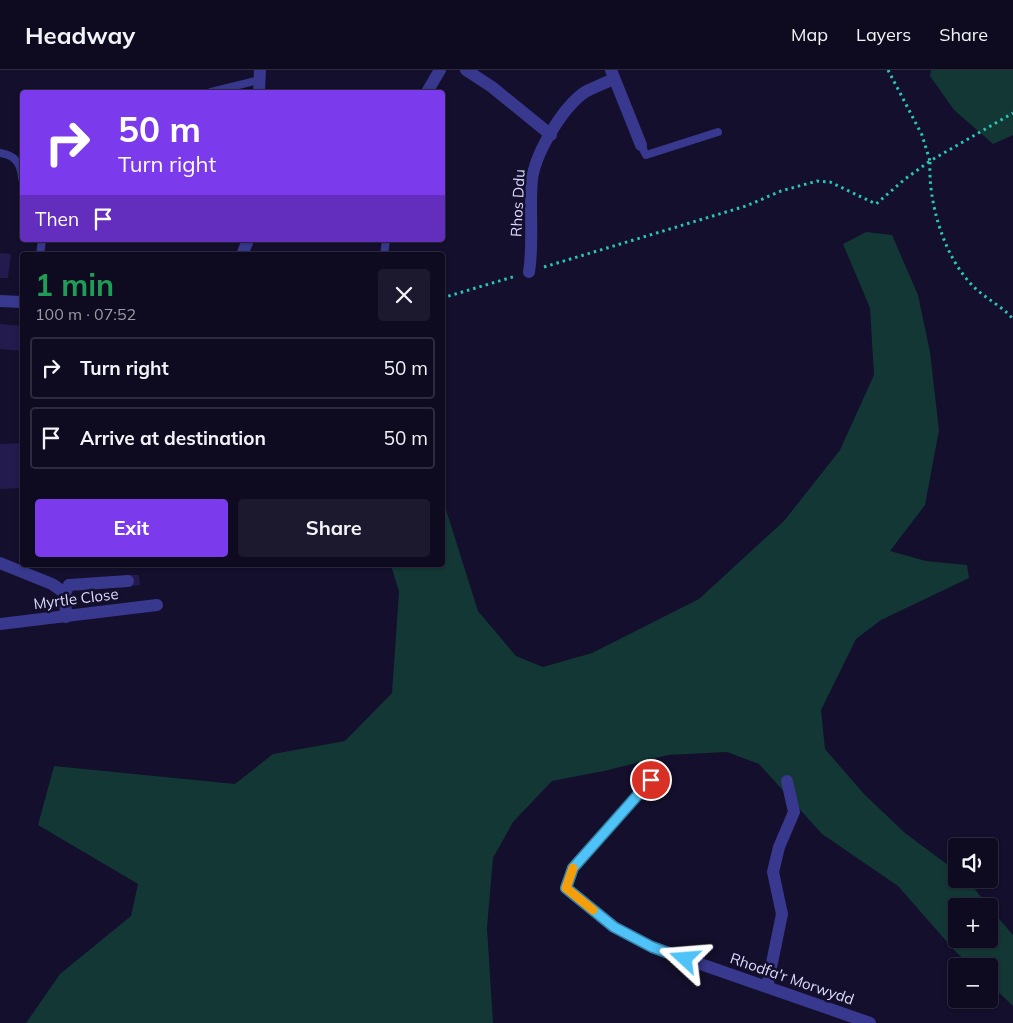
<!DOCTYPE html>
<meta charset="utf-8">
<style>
body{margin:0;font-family:Mulish,sans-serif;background:#1c192e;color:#f1f3f6;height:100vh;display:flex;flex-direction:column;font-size:19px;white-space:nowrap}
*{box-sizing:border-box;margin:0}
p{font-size:16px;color:#9b9ba5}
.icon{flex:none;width:28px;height:28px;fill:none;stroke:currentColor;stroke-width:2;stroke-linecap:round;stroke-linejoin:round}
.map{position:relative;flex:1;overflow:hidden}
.drawer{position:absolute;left:20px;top:182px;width:425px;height:315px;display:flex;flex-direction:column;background:#0e0b21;border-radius:5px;box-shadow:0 1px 4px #0004,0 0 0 1px #2e2b3f}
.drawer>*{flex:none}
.top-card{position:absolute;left:20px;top:20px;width:425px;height:152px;border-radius:5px;box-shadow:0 1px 4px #0004,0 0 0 1px #2e2b3f;background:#7c3aed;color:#fff;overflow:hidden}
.tools{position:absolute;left:948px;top:768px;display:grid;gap:10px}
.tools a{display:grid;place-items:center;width:50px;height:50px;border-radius:5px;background:#0e0b21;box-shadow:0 1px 4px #0004,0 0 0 1px #2e2b3f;font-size:25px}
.pin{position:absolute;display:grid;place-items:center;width:42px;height:42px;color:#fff;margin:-21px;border:2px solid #fff;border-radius:50%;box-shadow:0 1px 5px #0007}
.me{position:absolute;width:55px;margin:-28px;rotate:289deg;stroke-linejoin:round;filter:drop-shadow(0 0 4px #0008)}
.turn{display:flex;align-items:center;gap:18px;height:105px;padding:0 15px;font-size:22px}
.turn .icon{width:65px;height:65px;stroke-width:2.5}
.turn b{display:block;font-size:35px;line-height:42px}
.then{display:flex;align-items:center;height:48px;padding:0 15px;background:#0003;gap:10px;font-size:19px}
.round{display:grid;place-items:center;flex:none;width:52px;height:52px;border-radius:5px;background:#1c192e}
.headline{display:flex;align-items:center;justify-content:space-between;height:85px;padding:0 15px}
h1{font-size:30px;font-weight:700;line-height:38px;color:#1e9e55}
.primary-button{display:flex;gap:10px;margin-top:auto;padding:10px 15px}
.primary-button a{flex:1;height:58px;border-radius:5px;background:#7c3aed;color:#fff;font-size:20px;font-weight:700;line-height:58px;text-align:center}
.primary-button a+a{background:#1c192e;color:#f1f3f6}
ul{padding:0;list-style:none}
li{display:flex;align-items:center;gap:15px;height:62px;margin:0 10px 8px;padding:0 5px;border:2px solid #2e2b3f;border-radius:5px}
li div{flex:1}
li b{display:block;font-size:19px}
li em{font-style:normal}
header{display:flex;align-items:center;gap:30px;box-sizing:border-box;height:70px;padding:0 25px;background:#0e0b21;border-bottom:1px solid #2e2b3f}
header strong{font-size:24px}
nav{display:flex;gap:28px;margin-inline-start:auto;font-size:18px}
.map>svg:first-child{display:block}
.green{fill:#123734}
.building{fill:#231a4e}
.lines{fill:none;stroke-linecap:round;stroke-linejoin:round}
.path{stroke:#29c5b5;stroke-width:3;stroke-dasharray:2.5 4;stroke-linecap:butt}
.service{stroke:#38388e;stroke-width:8}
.minor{stroke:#38388e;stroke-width:12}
.route-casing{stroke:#337fa1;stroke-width:12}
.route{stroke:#4fc3f7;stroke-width:9}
.slow{stroke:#f59e0b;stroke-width:9}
.labels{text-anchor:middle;stroke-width:5;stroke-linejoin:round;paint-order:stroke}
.street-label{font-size:15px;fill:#dddbff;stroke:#130f2c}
</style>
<header>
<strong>Headway</strong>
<nav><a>Map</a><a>Layers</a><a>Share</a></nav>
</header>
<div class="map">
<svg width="1013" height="953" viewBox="0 0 1013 953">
<rect width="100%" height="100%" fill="#130f2c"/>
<path class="green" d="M 931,0 L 1013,0 L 1013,65 L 993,74 L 954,40 L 930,6 Z
M 866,162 L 892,165 L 918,225 L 930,282 L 939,360 L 925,435 L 890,481 L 926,491 L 967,495 L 969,508 L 881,550 L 856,569 L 821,640 L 825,679 L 865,725 L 905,763 L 956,801 L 956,809 L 967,809 L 988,836 L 956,836 L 956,869 L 989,869 L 989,837 L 1013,865 L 1013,936 L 989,913 L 989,896 L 971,896 L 955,881 L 898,816 L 822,764 L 759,694 L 727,682 L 668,685 L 604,701 L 552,711 L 513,752 L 493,788 L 487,858 L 493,953 L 26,953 L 60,904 L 131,846 L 138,814 L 38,755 L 54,696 L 235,714 L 273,684 L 345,671 L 392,623 L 399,522 L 391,495 L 442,495 L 443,430 L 478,541 L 516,586 L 543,597 L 592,583 L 699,529 L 784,451 L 840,380 L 874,305 L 870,238 L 843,174 Z"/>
<path class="building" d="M 0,183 L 11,184 L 8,208 L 0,208 Z
M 0,254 L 22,256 L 22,281 L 0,279 Z
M 22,373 L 22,418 L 0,419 L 0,374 Z
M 130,505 L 139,505 L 140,515 L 131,516 Z"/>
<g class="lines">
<path class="path" d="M 888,0 L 922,65 L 930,91 L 1013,43
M 930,92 C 928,132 944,188 974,217 C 986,229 1002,236 1013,249
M 544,197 L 746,136 L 781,121 L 817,111 L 830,112 L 876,134 L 905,109 L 930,91
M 442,228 L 516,206"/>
<path class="service" d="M 211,22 L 259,10
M 641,75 L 646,85 L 718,62
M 0,83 C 15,85 21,93 22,108
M 40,185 L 42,170
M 384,185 L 386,170
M 573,798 L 651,710"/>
<path class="minor" d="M 466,0 L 492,17 L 551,65
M 611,0 L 641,75
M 259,22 L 260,0
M 427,22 L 440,0
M 242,185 L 248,170
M 529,202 C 534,171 529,140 532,110 C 535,83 563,37 585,22 C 594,17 604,14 613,9
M 0,231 L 22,232
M 0,493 L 52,514 L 65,523
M 66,547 L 65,523 L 69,515 L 128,511
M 0,554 L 157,535
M 573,798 L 566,818 L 614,857 L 652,877 L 870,953
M 767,917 L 782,844 L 773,802 L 779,777 L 794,742 L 787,711"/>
</g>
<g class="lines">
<g class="route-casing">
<path id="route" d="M 651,710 L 573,798 L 566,818 L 614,857 L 652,877 L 685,889"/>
</g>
<use href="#route" class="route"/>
<path class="slow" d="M 573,798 L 566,818 L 593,840"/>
</g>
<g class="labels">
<g class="street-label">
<text transform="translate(518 133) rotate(-87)" y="5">Rhos Ddu</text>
<text transform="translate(76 529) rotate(-7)" y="5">Myrtle Close</text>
<text transform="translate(792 909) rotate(19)" y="5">Rhodfa'r Morwydd</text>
</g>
</g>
</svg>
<div class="tools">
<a><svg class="icon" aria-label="sound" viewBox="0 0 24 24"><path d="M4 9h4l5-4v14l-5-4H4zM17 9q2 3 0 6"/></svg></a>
<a>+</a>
<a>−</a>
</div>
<div class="pin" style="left:651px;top:710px;background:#d93025"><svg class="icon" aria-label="arrive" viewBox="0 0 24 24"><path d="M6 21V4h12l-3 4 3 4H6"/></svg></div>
<svg class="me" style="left:685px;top:889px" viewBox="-20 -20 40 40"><path d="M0-17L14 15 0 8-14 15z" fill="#4fc3f7" stroke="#fff" stroke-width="4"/></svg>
<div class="top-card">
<div class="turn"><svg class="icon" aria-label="right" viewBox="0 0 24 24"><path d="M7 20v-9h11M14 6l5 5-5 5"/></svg><div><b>50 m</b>Turn right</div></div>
<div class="then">Then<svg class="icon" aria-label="arrive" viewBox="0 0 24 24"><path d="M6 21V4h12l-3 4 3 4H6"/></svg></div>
</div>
<section class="drawer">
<div class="headline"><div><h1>1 min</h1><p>100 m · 07:52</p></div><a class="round"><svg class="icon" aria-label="close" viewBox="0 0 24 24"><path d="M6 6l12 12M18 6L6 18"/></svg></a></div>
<ul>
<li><svg class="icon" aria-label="right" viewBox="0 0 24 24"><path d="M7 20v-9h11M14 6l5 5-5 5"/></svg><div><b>Turn right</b></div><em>50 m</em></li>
<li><svg class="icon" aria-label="arrive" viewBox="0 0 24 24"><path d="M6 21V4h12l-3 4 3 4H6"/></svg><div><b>Arrive at destination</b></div><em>50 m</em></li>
</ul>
<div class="primary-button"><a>Exit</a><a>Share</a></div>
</section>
</div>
